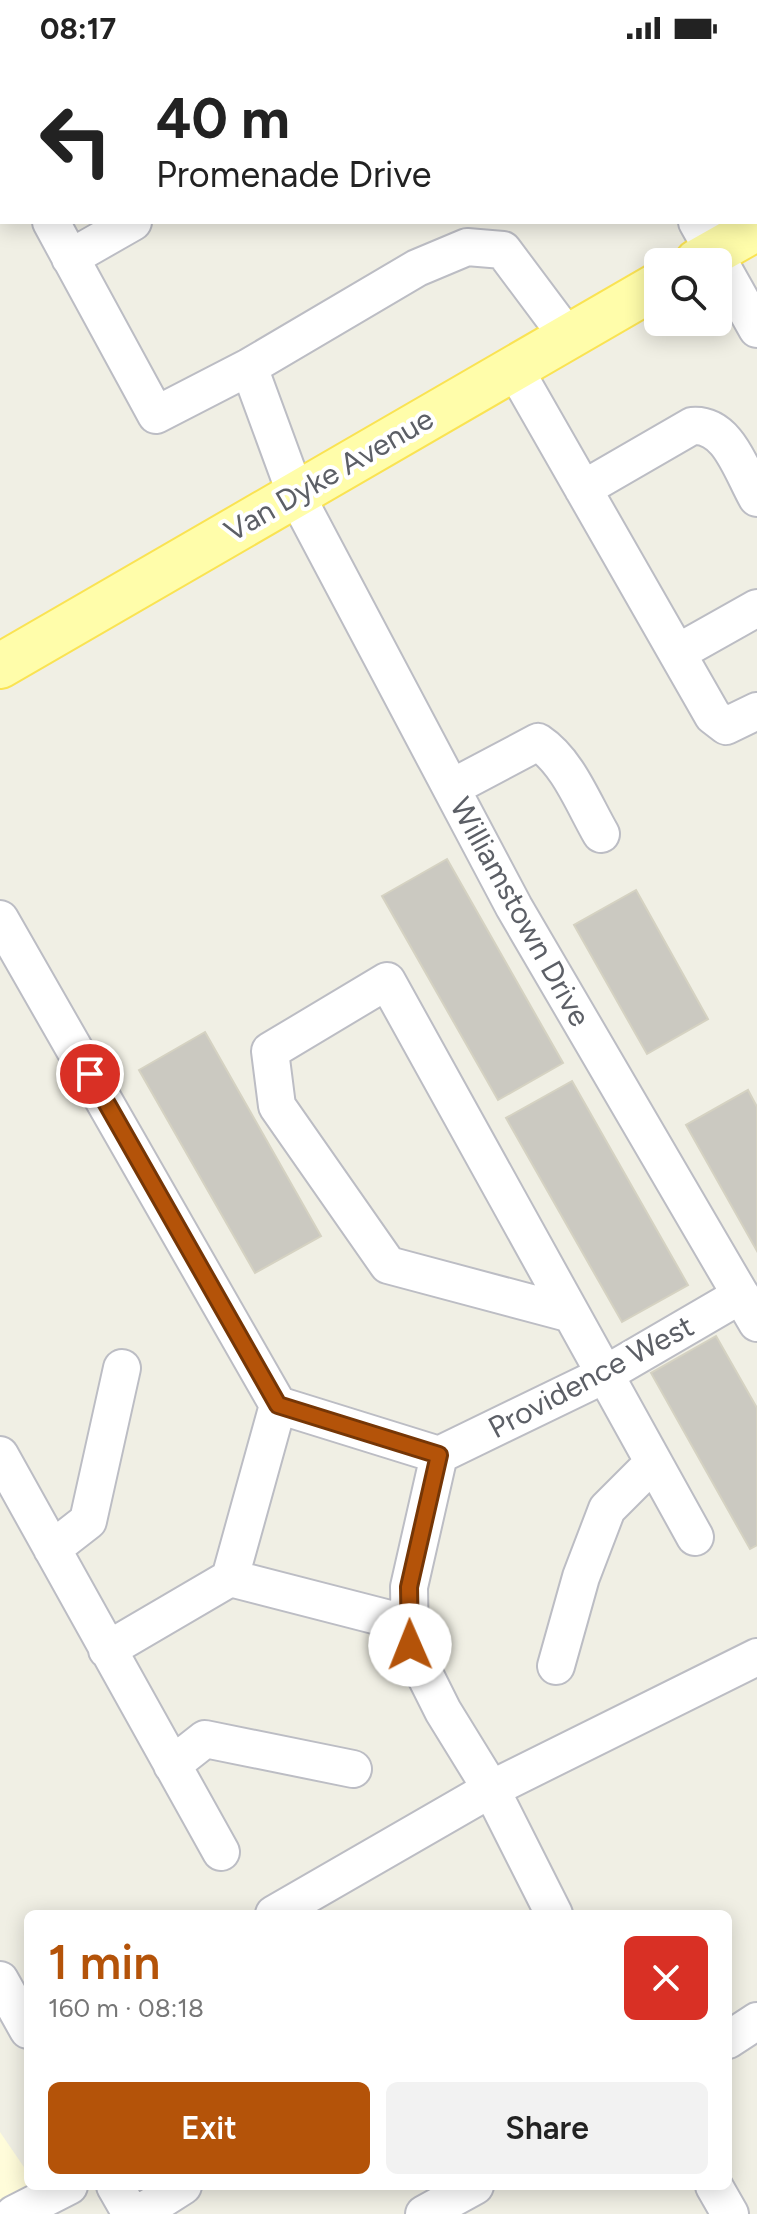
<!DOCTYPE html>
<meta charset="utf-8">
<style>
body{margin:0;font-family:Figtree,sans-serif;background:#f2f2f2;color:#222;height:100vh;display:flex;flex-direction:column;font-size:30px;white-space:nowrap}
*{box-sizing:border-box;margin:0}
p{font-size:26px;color:#767676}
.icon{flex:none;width:44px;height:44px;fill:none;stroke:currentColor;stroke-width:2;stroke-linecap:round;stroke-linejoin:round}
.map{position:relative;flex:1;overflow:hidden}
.side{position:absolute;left:24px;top:1854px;width:708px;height:280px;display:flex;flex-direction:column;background:#fff;border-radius:12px;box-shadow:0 4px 20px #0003}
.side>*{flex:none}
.top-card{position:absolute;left:0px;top:0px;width:758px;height:168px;box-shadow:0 4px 20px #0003;background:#fff;color:#222;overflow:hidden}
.fabs{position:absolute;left:644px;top:192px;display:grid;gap:16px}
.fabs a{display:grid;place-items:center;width:88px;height:88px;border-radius:12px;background:#fff;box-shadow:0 4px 20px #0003;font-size:40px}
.pin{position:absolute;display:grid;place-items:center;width:68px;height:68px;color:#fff;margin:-34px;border:4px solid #fff;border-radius:50%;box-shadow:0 2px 8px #0007}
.me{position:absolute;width:88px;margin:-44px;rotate:359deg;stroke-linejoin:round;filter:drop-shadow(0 0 6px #0008)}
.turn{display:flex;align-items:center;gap:28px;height:168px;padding:0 24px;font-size:36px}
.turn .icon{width:104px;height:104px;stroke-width:2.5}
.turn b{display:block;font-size:56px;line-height:68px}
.round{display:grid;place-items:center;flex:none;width:84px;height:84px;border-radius:12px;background:#f2f2f2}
.head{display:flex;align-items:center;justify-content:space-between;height:136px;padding:0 24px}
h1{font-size:48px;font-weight:600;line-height:60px;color:#b45309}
.cta{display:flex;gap:16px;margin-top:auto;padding:16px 24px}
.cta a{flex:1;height:92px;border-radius:12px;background:#b45309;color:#fff;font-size:32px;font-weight:600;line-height:92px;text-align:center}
.cta a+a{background:#f2f2f2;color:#222}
.status{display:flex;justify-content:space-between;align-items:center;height:56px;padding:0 40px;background:#fff;direction:ltr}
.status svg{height:22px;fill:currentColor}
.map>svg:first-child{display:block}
.commercial{fill:#fffcda}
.building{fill:#cbc9c1;stroke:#d5d2c2;stroke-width:2}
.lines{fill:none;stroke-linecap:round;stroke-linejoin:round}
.minor-casing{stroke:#bcbdc4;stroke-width:40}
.major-casing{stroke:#fae353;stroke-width:48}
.minor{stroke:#fff;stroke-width:36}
.major{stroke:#fffdaa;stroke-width:44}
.route-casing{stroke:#753606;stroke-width:20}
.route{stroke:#b45309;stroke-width:14}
.labels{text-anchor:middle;stroke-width:8;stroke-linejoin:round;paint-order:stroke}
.street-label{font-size:30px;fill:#5c5f66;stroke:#fff}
</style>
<div class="status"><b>08:17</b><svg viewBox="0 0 49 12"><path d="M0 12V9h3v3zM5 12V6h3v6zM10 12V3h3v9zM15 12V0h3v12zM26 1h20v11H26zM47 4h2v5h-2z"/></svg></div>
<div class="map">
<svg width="757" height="2158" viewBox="0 0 757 2158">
<rect width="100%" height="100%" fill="#f0efe4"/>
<path class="commercial" d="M 0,2076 L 28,2117 L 28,2130 L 36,2130 L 0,2158 Z"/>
<path class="building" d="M 447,803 L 563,1007 L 498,1044 L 382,840 Z
M 636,834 L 708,963 L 647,998 L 574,869 Z
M 205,976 L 321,1180 L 255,1217 L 139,1014 Z
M 572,1025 L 688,1229 L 622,1266 L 506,1062 Z
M 748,1034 L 757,1051 L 757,1195 L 686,1069 Z
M 716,1280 L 757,1352 L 757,1489 L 750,1493 L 651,1317 Z"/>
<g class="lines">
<g class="minor-casing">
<path id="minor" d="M 606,0 L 607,2
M 167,2 L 171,0
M 51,166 L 156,359 L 249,311 L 417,212 L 467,191 L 503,194 L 568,281
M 697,166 L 757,273
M 70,202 L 133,166
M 249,311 L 296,439 L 514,851 L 757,1267
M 514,312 L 713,660 L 726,670 L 757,655
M 583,433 L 692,370 C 728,367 741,414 757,442
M 677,597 L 757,552
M 451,732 L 538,686 C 568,706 583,747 601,778
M 0,863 L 278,1349 L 439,1399 L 409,1531 L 410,1589 L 443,1655 L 491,1733 L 554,1858
M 568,1257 L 388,1209 L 277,1050 L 270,995 L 387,925 L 695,1481
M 278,1349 L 230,1522 L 409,1568
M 0,1399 L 221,1796
M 439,1399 L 602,1320 L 741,1239
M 52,1493 L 88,1465 L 122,1312
M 107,1594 L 230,1522
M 556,1610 L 581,1521 L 607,1453 L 653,1407
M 172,1709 L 205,1683 L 353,1713
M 274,1858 L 491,1733 L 757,1601
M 0,1924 L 28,1974
M 728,1984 L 757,1965
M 115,2130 L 131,2158
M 714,2130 L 730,2158
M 14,2158 L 69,2130
M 139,2158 L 183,2130
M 424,2158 L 475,2130"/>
</g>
<g class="major-casing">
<path id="major" d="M 697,206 L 757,172
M 0,610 L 658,229"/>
</g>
<use href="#minor" class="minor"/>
<use href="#major" class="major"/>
</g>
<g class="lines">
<g class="route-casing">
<path id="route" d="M 90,1018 L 278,1349 L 439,1399 L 409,1531 L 410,1589"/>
</g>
<use href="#route" class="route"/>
</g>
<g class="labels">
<g class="street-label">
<text transform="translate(329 419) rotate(-30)" y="10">Van Dyke Avenue</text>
<text transform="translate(520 856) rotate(61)" y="10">Williamstown Drive</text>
<text transform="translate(591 1321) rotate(-28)" y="10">Providence West</text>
</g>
</g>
</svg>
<div class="fabs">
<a><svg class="icon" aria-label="search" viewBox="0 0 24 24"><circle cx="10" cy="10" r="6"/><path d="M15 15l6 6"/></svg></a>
</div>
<div class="pin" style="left:90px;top:1018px;background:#d93025"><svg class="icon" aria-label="arrive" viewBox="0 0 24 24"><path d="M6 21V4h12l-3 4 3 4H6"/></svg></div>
<svg class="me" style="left:410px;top:1589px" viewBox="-20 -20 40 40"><circle r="19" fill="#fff"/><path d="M0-13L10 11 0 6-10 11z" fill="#b45309"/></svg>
<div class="top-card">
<div class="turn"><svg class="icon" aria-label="left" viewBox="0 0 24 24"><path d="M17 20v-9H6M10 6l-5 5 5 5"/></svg><div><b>40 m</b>Promenade Drive</div></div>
</div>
<section class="side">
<div class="head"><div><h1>1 min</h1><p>160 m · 08:18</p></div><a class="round" style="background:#d93025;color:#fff"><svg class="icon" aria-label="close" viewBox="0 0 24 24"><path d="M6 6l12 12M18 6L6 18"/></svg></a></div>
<div class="cta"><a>Exit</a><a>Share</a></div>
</section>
</div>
